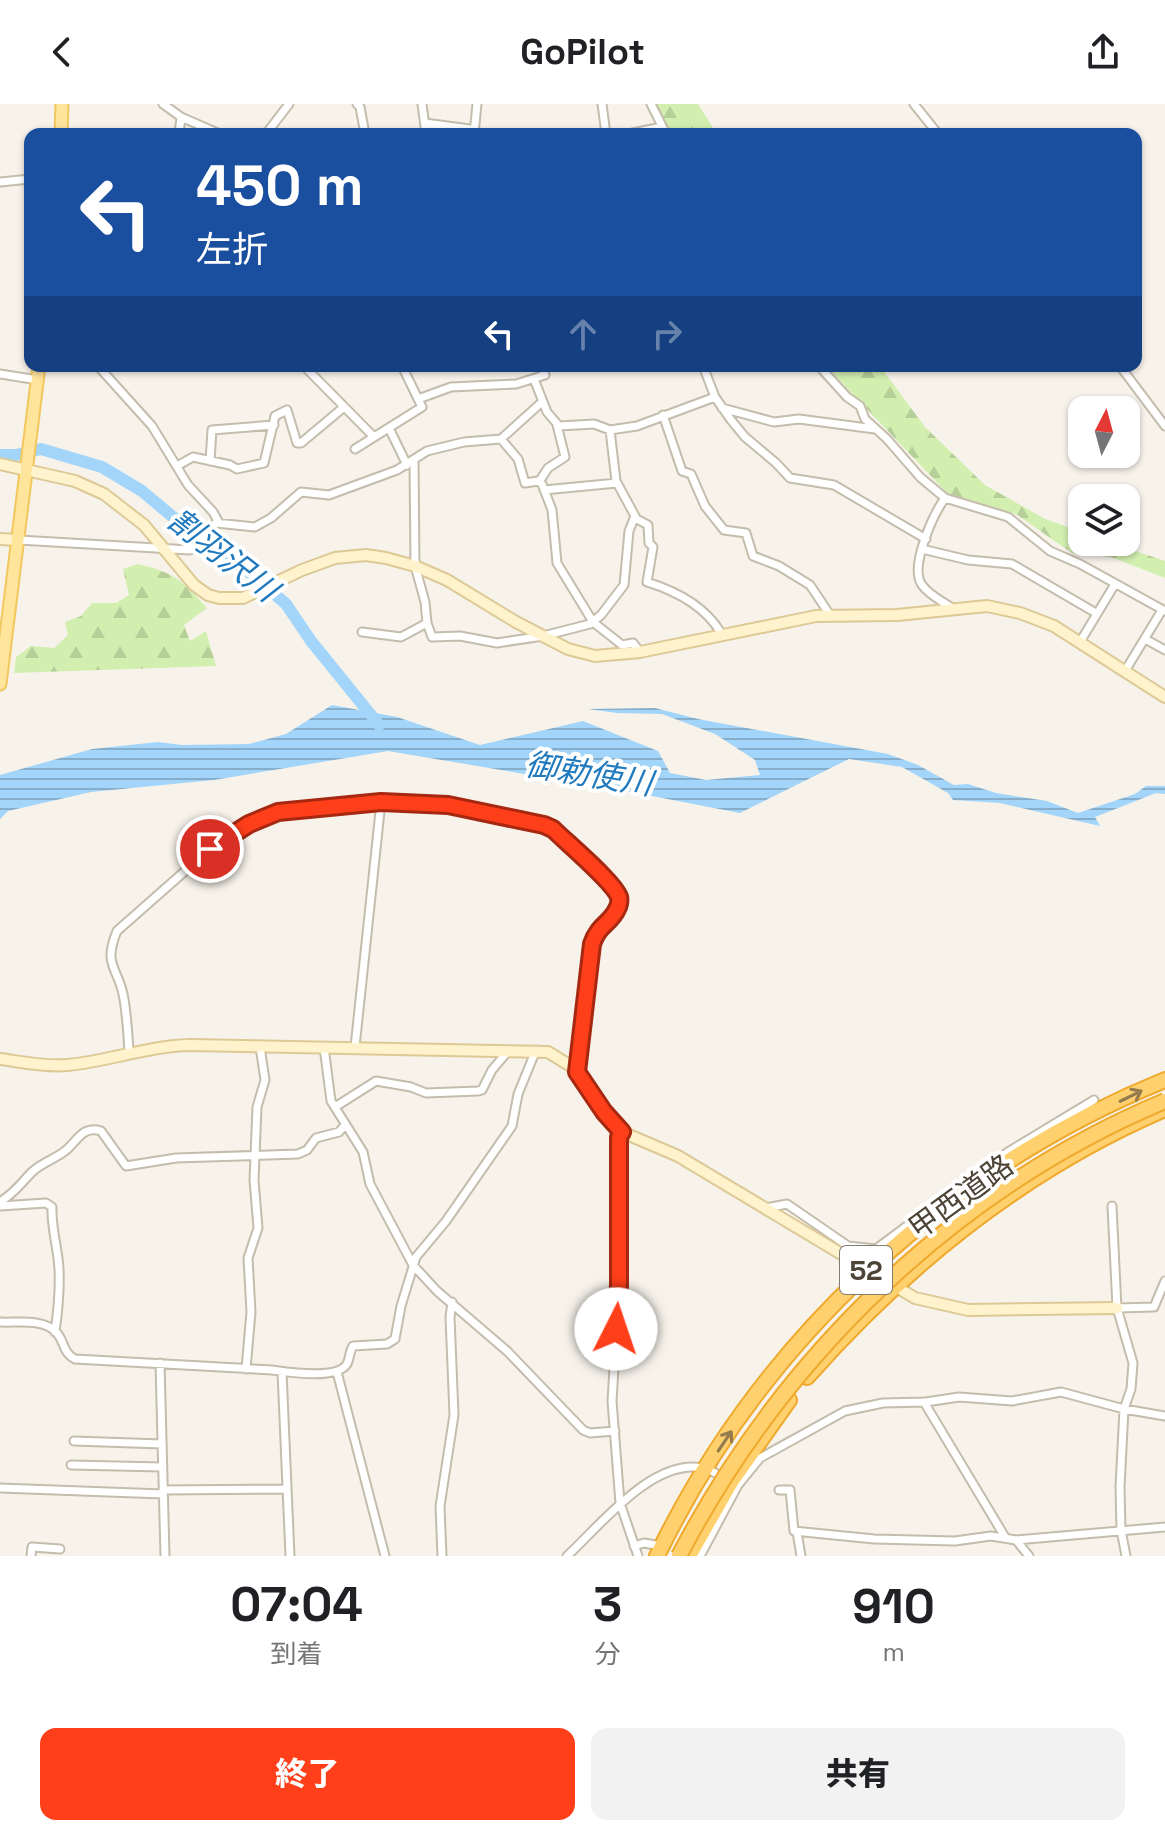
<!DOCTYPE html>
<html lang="ja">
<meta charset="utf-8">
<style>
body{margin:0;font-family:"Space Grotesk","Noto Sans JP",sans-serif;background:#f2f2f2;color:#202124;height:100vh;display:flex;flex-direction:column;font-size:30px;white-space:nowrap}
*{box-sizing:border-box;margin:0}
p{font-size:26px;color:#757577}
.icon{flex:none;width:44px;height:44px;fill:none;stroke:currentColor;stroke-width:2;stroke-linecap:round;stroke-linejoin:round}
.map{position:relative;height:1452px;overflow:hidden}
.sheet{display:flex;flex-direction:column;background:#fff;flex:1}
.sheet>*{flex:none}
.guide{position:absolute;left:24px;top:24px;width:1118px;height:244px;border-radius:16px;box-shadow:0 2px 6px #0004;background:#1a4fa0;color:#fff;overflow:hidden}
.needle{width:52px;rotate:6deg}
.controls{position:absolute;left:1068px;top:292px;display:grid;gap:16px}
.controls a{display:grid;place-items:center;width:72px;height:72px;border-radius:16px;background:#fff;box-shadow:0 2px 6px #0004;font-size:40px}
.pin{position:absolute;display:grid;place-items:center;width:68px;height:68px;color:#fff;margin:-34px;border:4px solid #fff;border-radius:50%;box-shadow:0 2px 8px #0007}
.me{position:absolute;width:88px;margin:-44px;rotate:4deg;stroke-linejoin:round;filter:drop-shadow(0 0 6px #0008)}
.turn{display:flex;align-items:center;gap:28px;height:168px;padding:0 40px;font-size:36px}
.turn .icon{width:104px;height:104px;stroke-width:2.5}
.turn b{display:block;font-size:56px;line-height:68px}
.lanes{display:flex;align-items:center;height:76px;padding:0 40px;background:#0003;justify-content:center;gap:40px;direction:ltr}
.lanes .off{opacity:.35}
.eta{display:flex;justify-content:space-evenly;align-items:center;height:136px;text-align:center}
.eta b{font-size:48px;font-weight:800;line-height:56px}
.primary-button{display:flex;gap:16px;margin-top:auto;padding:16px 40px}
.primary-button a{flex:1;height:92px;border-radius:16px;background:#ff3e1a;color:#fff;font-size:32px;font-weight:800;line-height:92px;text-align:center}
.primary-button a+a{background:#f2f2f2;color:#202124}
header{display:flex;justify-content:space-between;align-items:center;height:104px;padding:0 40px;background:#fff;font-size:36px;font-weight:800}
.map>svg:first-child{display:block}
.forest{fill:url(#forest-firs)}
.water{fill:url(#water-rules)}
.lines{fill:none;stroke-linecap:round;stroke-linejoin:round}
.river{stroke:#a2d5f9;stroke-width:12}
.street-casing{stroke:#c4bcac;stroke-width:11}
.secondary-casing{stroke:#dcc996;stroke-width:14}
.primary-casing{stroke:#f2c75e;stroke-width:15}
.highway-casing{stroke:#efa92c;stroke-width:18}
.street{stroke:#fff;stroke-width:7}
.secondary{stroke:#fff3cd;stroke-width:10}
.primary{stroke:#ffe49c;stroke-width:11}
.highway{stroke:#ffd06e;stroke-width:14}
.highway-bridge-casing{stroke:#efa92c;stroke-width:18;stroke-linecap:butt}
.highway-bridge{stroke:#ffd06e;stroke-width:14}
.oneway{stroke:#947c4d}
.route-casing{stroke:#a62811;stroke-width:20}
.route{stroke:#ff3e1a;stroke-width:14}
.labels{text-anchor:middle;stroke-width:8;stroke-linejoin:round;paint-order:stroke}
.shield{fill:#fff;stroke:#827c73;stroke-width:2}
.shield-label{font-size:28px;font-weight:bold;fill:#4d4437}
.street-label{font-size:30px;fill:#4d4437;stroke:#fff}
.water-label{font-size:32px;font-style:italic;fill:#217abe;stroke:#fff}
</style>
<header><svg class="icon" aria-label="back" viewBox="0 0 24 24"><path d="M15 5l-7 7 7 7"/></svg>GoPilot<svg class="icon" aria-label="share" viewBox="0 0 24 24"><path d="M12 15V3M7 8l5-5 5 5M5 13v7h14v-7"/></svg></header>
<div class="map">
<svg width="1165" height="1452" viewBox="0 0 1165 1452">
<defs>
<pattern id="forest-firs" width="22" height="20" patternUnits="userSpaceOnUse" patternTransform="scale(2)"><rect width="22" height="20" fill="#d2efb0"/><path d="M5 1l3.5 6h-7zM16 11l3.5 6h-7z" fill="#b6ce98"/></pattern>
<pattern id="water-rules" width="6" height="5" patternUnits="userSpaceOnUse" patternTransform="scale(2)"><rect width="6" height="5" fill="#a2d5f9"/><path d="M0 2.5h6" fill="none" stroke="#86aeca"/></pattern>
</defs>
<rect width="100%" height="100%" fill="#f7f3eb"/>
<path class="forest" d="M 646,0 L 698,0 L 717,30 L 664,30 Z
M 826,262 L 880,262 L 925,323 L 985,381 L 1045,415 L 1082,428 L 1082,438 L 1109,438 L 1165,457 L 1165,474 L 1111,453 L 1072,449 L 1016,410 L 947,389 Z
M 138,460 C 175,469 182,476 207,504 L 184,521 L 190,537 L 206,527 L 216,562 L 14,569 L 16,553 L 31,542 L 54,544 L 68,531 L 65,518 L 81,512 L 92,499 L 116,499 L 129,491 L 123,465 Z"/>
<path class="water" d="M 332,601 L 397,613 L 480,641 L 583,617 L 658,647 L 670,669 L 706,676 L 760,671 L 755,656 L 715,630 L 662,610 L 617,609 L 588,605 L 655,604 L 698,615 L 888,650 L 918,661 L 954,681 L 968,680 L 996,689 L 1047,697 L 1078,709 L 1135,690 L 1146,682 L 1165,682 L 1165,690 L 1156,689 L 1095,713 L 1100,722 L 1000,699 L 953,696 L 948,689 L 902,663 L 849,655 L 740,709 L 631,688 L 388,647 L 214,676 L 91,688 L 8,707 L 0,715 L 0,671 L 92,645 L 158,638 L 182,641 L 249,640 L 286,630 Z"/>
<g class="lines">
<path class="river" d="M 0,351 L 16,351 L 41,345 L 102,363 L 142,387 L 205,440 L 226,448 L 286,500 L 311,537 L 379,621"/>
<g class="street-casing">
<path id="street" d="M 163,0 L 181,13 L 220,30
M 357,0 L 360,3 L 365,30
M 422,0 L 426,30
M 602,0 L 606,30
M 651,0 L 666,30
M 914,0 L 938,30
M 425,19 L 470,25 L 481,30
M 179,30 L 181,13
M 266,30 L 289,0
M 474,30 L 477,0
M 628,30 L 662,23
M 0,78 L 30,75
M 98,262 L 152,322 L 188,381 L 213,408 L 219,419
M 304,262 L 374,333
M 703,262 L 715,293 L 731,316 L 745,333 L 776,359 L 790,374 L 834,381 L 926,435
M 819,262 L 847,293 L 860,302 L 865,315 L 887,335 L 920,373 L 945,394 L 1008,413 L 1050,447 L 1080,460 L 1165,507
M 1120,262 L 1165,322
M 0,270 L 38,276
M 534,275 L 547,308 L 559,322 L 594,320 L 610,326 L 637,322 L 715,293
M 418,295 L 451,283 L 516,280 L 545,271 L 541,262
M 722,304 L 774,318 L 799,315 L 875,325
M 663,311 L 682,367 L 691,370 L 705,402 L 724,426 L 746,429 L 753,452 L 779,462 L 810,481 L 830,511
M 389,324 L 407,361
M 501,335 L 518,355 L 525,379 L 538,377 L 542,380 L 552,406 L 557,459 L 593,518 L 622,541 L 633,539 L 640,548
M 355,345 L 422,303 L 402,262
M 414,356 L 415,462 L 425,498 L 427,519 L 432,533 L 460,532 L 497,539 L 543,532 L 590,520 L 601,511 L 624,481 L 629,427 L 635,412 L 616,377 L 610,326
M 210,357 L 212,326 L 274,321
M 177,362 L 193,353 L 230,361 L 237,365 L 264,359 L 275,312 L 287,306 L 297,339 L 301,339 L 344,303
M 539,378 L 548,364 L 565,353 L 557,321
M 544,386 L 617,379
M 945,394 C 933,411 909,463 922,481 C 929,491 942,497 952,504
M 635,414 L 648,421 L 649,439 L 653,443 L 647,478 C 676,487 705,502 721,529
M 19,436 L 190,446 L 216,419 L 255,423 L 271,414 L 301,388 L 329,391 L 397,366 L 427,347 L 464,338 L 501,335 L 542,298
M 922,445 L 968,456 L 1012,460 L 1096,509
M 362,528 L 401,533 L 427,519
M 1145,535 L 1165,546
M 1080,538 L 1115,480
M 1125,567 L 1162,506
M 324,943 L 331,997 L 363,1048 L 370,1080 L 413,1161 L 437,1187 L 507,1247 L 583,1326 L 590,1329 L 615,1327
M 355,943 L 381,698
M 129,948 C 128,931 127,913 124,895 C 119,863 102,863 117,827 L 210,745 L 249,720 L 290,705 L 381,698 L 448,701 L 533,718 L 553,725 L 605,776 L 619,793 L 619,802 L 615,810 L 596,827 L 592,840 L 577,967
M 335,1003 L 376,977 L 411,983 L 426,989 L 478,987 L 482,986 L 492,966 L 509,946
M 622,1028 L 619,1033 L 619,1181 L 612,1297 L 620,1399 L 638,1452
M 963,1081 L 1008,1048 L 1094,996
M 0,1098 C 17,1087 19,1081 32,1068 C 41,1059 55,1055 65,1047 C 77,1038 82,1021 101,1027 L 126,1062 L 176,1054 L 298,1050 L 307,1046 L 316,1034 L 339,1028 L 345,1021
M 0,1102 L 46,1099 L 52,1103 C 51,1124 58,1144 59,1165 C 60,1186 58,1207 55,1228
M 1112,1102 L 1117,1204 L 1133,1259 L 1131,1285 L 1124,1305 L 1120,1383 L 1121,1426 L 1126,1452
M 766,1104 L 787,1100 L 848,1142 L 876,1145 L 927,1107
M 1117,1204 L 1154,1203 L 1165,1177
M 0,1218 C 18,1219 44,1214 57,1229 C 65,1239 63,1249 75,1255 L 272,1266 C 287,1268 337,1276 347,1260 C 350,1255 349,1248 353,1242 L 387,1240 L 395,1235 L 401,1202 L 416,1153 L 446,1117 L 512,1022 L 518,990 L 536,946
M 160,1259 L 165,1452
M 246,1265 L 251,1208 L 248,1154 L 258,1124 L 254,1076 L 257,1003 L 265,976 L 260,943
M 282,1268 L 290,1452
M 337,1268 L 385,1452
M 924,1298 L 1005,1433
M 74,1337 L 162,1340
M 71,1361 L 162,1363
M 0,1384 L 163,1390
M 163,1386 L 287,1385
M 779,1386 L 790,1386 L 794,1427 L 874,1435 L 955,1437 L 991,1432 L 1016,1436 L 1165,1423
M 797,1428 L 801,1452
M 1016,1436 L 1029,1452
M 634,1442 L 644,1439 L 661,1442
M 31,1452 L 32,1443 L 60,1445
M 442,1452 L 440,1402 L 454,1311 L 450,1213 L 452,1198
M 567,1452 C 600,1422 652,1354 703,1364 C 711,1365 718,1371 725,1375
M 700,1452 L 738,1381 L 760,1354 L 845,1307 L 883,1299 L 926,1298 L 959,1293 L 1012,1297 L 1061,1288 L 1124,1305 L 1165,1312"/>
</g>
<g class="secondary-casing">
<path id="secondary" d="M 0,360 L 75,377 L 104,390 L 144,421 L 194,481 L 208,491 L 219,494 L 243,494 L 302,466 L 335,454 L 366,451 L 386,454 L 415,462 L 447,476 L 516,518 L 568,545 L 595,552 L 640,548 L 816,512 L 897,511 L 987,502 L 1020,509 L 1054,522 L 1165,593
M 0,435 L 19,436
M 0,955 C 22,958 45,963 68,961 C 109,957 148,942 190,941 L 548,948 L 574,964 L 604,1008 L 622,1028 L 678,1052 L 915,1194 L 968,1206 L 1117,1204"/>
</g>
<g class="primary-casing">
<path id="primary" d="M 61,30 L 62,0
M 0,580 L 39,262"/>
</g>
<g class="highway-casing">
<path id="highway" d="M 807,1273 C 907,1160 1025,1065 1165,1005
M 657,1452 C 760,1238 946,1065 1165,976
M 689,1452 L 731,1378 L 789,1296"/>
</g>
<use href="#street" class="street"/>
<use href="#secondary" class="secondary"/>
<use href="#primary" class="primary"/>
<use href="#highway" class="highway"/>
<g class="highway-bridge-casing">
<path id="highway-bridge" d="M 679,1452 C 784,1251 955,1085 1165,997"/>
</g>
<use href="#highway-bridge" class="highway-bridge"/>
</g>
<defs><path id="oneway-shaft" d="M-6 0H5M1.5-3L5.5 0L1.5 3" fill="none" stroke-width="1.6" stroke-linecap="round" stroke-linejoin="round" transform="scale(2)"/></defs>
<g class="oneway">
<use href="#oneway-shaft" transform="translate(1131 992) rotate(-26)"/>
<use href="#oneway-shaft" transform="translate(725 1337) rotate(-56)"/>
</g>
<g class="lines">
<g class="route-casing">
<path id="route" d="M 210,745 L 249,720 L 278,708 L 381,698 L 448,701 L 544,721 L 553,725 C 566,738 614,778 619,793 C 620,796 619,802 617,805 C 611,819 598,821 592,840 L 577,968 L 604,1008 L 622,1028 L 619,1033 L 619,1181 L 616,1225"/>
</g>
<use href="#route" class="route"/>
</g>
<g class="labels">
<rect class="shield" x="840" y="1142" width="52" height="48" rx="6"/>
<g class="shield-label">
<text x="866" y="1176">52</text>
</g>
<g class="street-label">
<text transform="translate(961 1093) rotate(-36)" y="10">甲西道路</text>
</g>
<g class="water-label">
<text transform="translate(223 451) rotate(38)" y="11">割羽沢川</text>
<text transform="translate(589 670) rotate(9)" y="11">御勅使川</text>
</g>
</g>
</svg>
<div class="controls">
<a><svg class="needle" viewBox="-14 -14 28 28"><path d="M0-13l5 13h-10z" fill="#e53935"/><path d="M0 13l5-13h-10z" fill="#757577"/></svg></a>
<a><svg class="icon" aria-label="layers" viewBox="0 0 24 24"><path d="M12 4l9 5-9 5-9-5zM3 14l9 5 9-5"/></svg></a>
</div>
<div class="pin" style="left:210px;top:745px;background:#d93025"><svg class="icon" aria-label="arrive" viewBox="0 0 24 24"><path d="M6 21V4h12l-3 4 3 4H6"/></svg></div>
<svg class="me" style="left:616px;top:1225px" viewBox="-20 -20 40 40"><circle r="19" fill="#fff"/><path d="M0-13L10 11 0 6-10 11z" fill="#ff3e1a"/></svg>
<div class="guide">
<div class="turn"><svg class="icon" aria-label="left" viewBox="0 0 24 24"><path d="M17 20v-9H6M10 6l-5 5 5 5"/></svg><div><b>450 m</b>左折</div></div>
<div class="lanes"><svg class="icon" aria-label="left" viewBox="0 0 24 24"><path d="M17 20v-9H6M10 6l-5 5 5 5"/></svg><svg class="icon off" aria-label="ahead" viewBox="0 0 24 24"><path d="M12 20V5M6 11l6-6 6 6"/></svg><svg class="icon off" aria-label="right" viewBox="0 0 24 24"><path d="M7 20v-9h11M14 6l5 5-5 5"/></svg></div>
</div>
</div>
<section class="sheet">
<div class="eta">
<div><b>07:04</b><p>到着</p></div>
<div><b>3</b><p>分</p></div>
<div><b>910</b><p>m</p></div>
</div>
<div class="primary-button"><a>終了</a><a>共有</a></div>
</section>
